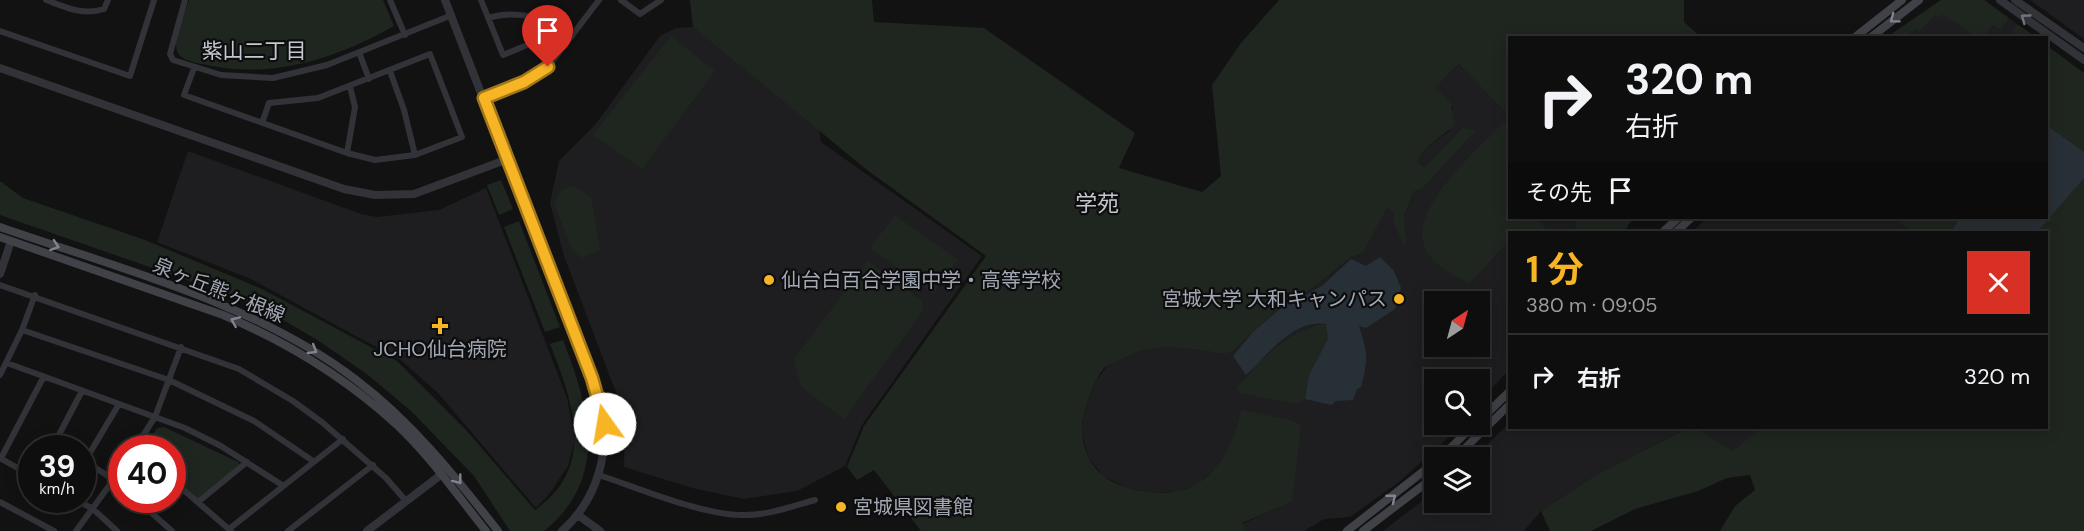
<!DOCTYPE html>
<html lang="ja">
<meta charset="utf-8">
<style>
body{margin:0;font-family:"DM Sans","Noto Sans JP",sans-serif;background:#171717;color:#f1f3f6;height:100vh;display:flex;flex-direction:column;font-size:22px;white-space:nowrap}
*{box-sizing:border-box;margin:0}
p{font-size:20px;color:#9b9c9e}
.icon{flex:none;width:33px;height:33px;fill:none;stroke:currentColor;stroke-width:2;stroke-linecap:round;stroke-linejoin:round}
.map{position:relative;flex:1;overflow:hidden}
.panel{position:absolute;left:1508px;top:231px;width:540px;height:198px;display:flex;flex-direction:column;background:#0e0e0e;border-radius:0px;box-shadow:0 3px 15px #0003,0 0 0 2px #2e2e2e}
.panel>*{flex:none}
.hud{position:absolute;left:1508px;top:36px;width:540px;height:183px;border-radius:0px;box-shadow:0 3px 15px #0003,0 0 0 2px #2e2e2e;background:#0e0e0e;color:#f1f3f6;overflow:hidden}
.needle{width:39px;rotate:36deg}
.buttons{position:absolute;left:1424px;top:291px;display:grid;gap:12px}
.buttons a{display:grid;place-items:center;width:66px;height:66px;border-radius:0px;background:#0e0e0e;box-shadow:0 3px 15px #0003,0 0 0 2px #2e2e2e;font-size:30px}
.speed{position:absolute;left:18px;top:435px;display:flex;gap:12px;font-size:30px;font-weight:700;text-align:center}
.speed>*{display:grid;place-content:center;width:78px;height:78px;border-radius:50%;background:#0e0e0e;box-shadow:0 3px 15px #0003,0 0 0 2px #2e2e2e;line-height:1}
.speed small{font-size:15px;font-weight:400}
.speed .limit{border:9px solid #d22;background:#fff;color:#111}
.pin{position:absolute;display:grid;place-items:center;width:51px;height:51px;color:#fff;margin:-62px -26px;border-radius:50% 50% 50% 0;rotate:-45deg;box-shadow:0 0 6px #0007}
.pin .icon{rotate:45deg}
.me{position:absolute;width:66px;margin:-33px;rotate:347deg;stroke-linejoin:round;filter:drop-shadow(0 0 4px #0008)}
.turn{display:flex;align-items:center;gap:21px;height:126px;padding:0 18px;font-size:27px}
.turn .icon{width:78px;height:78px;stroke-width:2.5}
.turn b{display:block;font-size:42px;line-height:51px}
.then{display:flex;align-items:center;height:57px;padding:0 18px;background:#0003;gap:12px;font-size:22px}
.round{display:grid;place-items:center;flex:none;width:63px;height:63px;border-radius:0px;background:#171717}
.overview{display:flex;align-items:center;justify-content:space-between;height:102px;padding:0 18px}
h1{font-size:36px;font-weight:700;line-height:45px;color:#f7b526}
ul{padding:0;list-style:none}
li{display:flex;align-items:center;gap:18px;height:84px;padding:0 18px;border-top:2px solid #2e2e2e}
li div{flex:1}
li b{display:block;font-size:22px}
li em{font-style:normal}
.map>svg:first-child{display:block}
.built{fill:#1e1e20;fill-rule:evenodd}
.green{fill:#1e261f}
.water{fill:#283037}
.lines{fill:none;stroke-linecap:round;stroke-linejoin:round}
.minor{stroke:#323338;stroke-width:6}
.tertiary{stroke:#323338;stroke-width:8}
.secondary{stroke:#404248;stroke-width:8}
.oneway{stroke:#70737c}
.oneway2{stroke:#80848e}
.route-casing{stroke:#a17619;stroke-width:15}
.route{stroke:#f7b526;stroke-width:10}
.poi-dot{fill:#f7b526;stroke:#0d0d0e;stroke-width:2}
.labels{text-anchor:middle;stroke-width:4.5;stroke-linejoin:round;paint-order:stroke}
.poi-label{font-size:20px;fill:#a2a8b4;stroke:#0d0d0e;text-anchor:start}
.street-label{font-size:20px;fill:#a2a8b4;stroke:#0d0d0e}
.neighbourhood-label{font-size:21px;fill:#c4c7d0;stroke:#0d0d0e}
.quarter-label{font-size:22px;fill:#c4c7d0;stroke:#0d0d0e}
</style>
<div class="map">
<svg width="2084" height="531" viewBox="0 0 2084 531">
<rect width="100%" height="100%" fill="#121213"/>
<path class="built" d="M 1941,0 L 1984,0 L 2017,24 L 2013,32 L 2021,37 L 1888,38 Z
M 2030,0 L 2084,0 L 2084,39 Z
M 693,27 L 818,121 L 821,142 L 982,256 L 862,425 L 845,466 L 797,491 L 744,499 L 692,488 L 624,467 L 625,416 L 564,256 L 550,203 L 559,161 L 595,125 L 660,36 L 676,28 Z
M 1460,64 L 1509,116 L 1509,218 L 1574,218 L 1577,232 L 1509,232 L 1509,370 L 1479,402 L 1479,380 L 1434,380 L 1434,424 L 1460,425 L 1449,437 L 1399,482 L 1350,517 L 1324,519 L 1304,531 L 1246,531 L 1242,524 L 1291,502 L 1294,469 L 1292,420 L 1241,411 L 1232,442 L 1216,468 L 1199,483 L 1178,492 L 1150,493 L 1126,487 L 1103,476 L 1088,457 L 1082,433 L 1083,416 L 1095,382 L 1110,362 L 1138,350 L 1152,347 L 1173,346 L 1225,354 L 1293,296 L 1308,292 L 1351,257 L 1363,253 L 1387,207 L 1394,212 L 1394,223 L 1404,239 L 1404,216 L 1414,191 L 1421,190 L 1462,128 L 1425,167 L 1417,162 L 1425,149 L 1449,131 L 1453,108 L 1434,88 ZM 1434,302 L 1479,302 L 1479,346 L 1434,346 Z
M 188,151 L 361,214 L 377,217 L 439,210 L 486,188 L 567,398 L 575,440 L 568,466 L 550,493 L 536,508 L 438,393 L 402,361 L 251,279 L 157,242 Z
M 1707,218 L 1903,218 L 1899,222 L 1913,232 L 1692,232 Z
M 1509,423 L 1509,428 L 1688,428 L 1594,476 L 1541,511 L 1524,531 L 1383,531 L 1434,492 L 1434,502 L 1479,502 L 1479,458 L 1475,457 Z
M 1696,428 L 1761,428 L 1734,452 Z"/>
<path class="green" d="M 189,0 L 383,0 L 394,26 C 336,59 273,79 207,65 C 198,63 182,61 178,53 C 171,40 185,13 189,0 Z
M 690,0 L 872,0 L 874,22 L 984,28 L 1135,133 L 1119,168 L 1202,192 L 1221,176 L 1212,85 L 1241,43 L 1279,0 L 1684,0 L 1684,22 L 1701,37 L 1509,38 L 1509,116 L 1459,64 L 1435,88 L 1451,103 L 1455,125 L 1425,149 L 1417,162 L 1425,167 L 1462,128 L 1476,130 L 1421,190 L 1414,191 L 1404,216 L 1406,245 L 1404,246 L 1394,223 L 1394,212 L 1387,208 L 1363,253 L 1351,257 L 1308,292 L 1293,296 L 1233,350 L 1225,354 C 1190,349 1156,340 1123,358 C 1116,362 1110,362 1104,368 C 1094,380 1090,396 1085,410 C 1079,427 1082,451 1094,466 C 1104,480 1120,486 1137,490 C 1199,504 1228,466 1241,410 L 1292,420 L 1301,426 L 1292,502 L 1242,523 L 1246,531 L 921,531 L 874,470 L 857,480 L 847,467 L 864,426 L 986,256 L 867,170 L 693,27 Z
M 1941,0 L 1984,0 L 2009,18 L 2001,30 L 1993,25 L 1983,37 L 1977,38 L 1943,14 L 1940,18 L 1935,15 L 1919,32 L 1916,29 L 1904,37 L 1887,37 Z
M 2017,24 L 2036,37 L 2021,37 L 2012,32 Z
M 671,36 L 715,71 L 642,169 L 593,135 Z
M 2046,45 L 2084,73 L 2084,531 L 1720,531 L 1735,506 L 1755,490 L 1750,475 L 1727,478 L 1698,491 L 1635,509 L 1591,531 L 1550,531 L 1541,511 L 1594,476 L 1688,428 L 1696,428 L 1733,451 L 1761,428 L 2046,428 L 2046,232 L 1913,232 L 1899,222 L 1903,218 L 2046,218 Z
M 1504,122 L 1509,127 L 1509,218 L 1535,218 L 1546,228 L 1542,232 L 1509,232 L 1509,250 L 1504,246 L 1469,284 C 1454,275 1439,269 1428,254 C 1401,213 1478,150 1504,122 Z
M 501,180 L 513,209 L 499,215 L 487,185 Z
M 0,181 L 23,198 L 145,240 L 262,289 L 397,361 L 467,431 L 535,510 C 597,467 573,402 550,344 L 563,340 C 589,407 610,478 544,531 L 510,531 L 474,476 L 411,411 L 368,375 L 319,341 L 280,318 L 227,294 L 0,215 Z
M 574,186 L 591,197 L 600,250 L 582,258 L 572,250 L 554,203 L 561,190 Z
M 895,215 L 958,260 L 933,294 L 870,248 Z
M 1574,218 L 1633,218 L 1624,232 L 1577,232 Z
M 519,221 L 560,327 L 545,332 L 504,227 Z
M 868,261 L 922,301 L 923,311 L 844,419 L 801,387 L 794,359 Z
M 1322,324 L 1328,326 L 1328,339 L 1309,375 L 1304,399 L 1298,404 L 1239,393 L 1237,387 L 1251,373 L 1253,366 C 1281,346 1285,334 1322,324 Z
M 164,427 L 238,462 L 239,465 L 201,498 L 196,498 L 173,477 L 172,448 L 145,448 L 157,428 Z"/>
<path class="water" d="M 2046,125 L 2084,152 L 2084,178 L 2037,232 L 1952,232 L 1959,218 L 2046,218 Z
M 1380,257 L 1394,271 L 1401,288 L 1395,309 L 1366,328 L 1359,326 C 1367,351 1369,357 1361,387 L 1357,389 L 1353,400 L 1336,401 L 1331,405 L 1305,399 L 1309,375 L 1328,339 L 1326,324 C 1293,318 1266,357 1246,375 L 1233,356 L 1253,332 L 1293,298 L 1302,297 L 1322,286 L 1351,259 L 1366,266 Z"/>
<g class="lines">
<path class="minor" d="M 46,0 C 65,7 83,16 104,9 L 108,0
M 185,0 L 170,54 L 173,60 L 221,75 L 273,78 L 327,65 L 452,15
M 390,0 L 405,35
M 481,0 L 503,55 L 527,45 L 545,21
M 621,0 L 640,14 L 661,0
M 488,18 C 516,9 550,18 572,36
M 0,31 L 130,76 L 154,0
M 359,52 L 369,79
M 194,68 L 184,95 L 347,153 L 375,160 L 415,155 L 462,137 L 430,54 L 318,98 L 269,103 L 262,123
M 390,71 L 404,110 L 415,155
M 485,98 L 524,82 L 548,67 L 599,0
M 347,153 L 355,107 L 350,87
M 0,285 L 239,369 L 293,401 L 323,423 L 386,478 L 406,501
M 22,330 L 169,380 L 254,421 L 313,461
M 7,363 L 185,428 L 221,446 L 282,485
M 0,375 L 22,330 L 35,295
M 54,444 L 63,448
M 52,448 L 82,391
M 135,448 L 155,417 L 181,347
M 0,458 L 32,476
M 1,458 L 43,378
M 83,460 L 122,485
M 85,461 L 119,404
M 599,475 C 638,488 702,515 742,515 C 766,516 793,506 815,500
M 172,480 L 231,531
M 76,500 L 93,509 L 117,531
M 137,500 L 172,531
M 0,502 L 54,531
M 198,502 L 247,462
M 229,529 L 343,439
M 76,531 L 122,468
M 288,531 L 373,465"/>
<path class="tertiary" d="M 445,0 L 602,406 C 610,452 598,499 562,531
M 2000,0 L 2084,60
M 2015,0 L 2084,48
M 0,68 L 344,189 L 375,195 L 414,194 L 508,159
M 0,274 L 11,241
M 578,515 L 600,531
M 367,531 L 442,474"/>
<path class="secondary" d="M 1854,38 L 1902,0
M 1870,38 L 1919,0
M 0,227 C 117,268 256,303 355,379 C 412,422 454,475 498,531
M 1663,232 L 1678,218
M 1676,232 L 1691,218
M 0,237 L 223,315 C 287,342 346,378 397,425 C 431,457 457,495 486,531
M 1479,421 L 1509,392
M 1440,458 L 1475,424
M 1455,458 L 1509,405
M 1347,531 L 1434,463
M 1363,531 L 1434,477"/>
</g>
<defs><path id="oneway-chevron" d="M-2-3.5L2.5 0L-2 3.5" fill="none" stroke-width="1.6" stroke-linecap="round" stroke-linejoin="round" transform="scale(1.5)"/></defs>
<use class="oneway" href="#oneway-chevron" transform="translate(2025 18) rotate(-144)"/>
<g class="oneway2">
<use href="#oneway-chevron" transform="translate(1894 19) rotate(143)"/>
<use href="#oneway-chevron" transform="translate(55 246) rotate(19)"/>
<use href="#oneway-chevron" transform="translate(235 321) rotate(-157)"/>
<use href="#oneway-chevron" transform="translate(313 350) rotate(31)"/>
<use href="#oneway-chevron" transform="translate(458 480) rotate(52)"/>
<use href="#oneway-chevron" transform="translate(1392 498) rotate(-38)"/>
</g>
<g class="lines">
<g class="route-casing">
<path id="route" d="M 548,67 L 524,82 L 484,98 L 592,378 L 605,424"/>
</g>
<use href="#route" class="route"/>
</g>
<g class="poi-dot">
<circle cx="769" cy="280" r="6"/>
<circle cx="1399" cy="299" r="6"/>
<path d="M437 317h6v6h6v6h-6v6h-6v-6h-6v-6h6z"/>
<circle cx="841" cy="507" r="6"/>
</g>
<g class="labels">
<g class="poi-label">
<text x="781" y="287">仙台白百合学園中学・高等学校</text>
<text x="1387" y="306" text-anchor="end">宮城大学 大和キャンパス</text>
<text x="440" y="356" text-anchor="middle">JCHO仙台病院</text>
<text x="853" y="514">宮城県図書館</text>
</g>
<g class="street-label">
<text transform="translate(219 290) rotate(22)" y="7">泉ヶ丘熊ヶ根線</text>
</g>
<g class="neighbourhood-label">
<text x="254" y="58">紫山二丁目</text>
</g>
<g class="quarter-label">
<text x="1097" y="211">学苑</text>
</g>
</g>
</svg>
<div class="buttons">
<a><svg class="needle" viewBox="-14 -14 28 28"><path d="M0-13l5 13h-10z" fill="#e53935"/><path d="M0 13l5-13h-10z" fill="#9b9c9e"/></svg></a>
<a><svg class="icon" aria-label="search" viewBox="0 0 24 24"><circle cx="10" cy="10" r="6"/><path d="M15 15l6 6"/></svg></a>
<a><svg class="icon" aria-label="layers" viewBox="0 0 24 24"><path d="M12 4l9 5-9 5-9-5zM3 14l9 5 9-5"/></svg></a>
</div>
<div class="speed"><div>39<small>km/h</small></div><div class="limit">40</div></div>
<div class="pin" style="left:548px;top:67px;background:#d93025"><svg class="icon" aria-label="arrive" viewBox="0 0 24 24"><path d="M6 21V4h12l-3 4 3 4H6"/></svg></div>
<svg class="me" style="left:605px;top:424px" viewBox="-20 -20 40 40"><circle r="19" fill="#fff"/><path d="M0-13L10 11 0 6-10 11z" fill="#f7b526"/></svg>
<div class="hud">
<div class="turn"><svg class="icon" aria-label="right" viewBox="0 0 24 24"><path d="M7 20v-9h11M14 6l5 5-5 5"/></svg><div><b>320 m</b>右折</div></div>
<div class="then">その先<svg class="icon" aria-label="arrive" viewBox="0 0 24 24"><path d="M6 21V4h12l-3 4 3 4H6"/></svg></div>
</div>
<section class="panel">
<div class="overview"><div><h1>1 分</h1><p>380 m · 09:05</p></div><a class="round" style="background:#d93025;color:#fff"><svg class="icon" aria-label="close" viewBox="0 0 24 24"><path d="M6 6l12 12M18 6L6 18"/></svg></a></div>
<ul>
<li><svg class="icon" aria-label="right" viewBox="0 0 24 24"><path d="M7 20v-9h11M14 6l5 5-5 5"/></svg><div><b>右折</b></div><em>320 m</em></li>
</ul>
</section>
</div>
